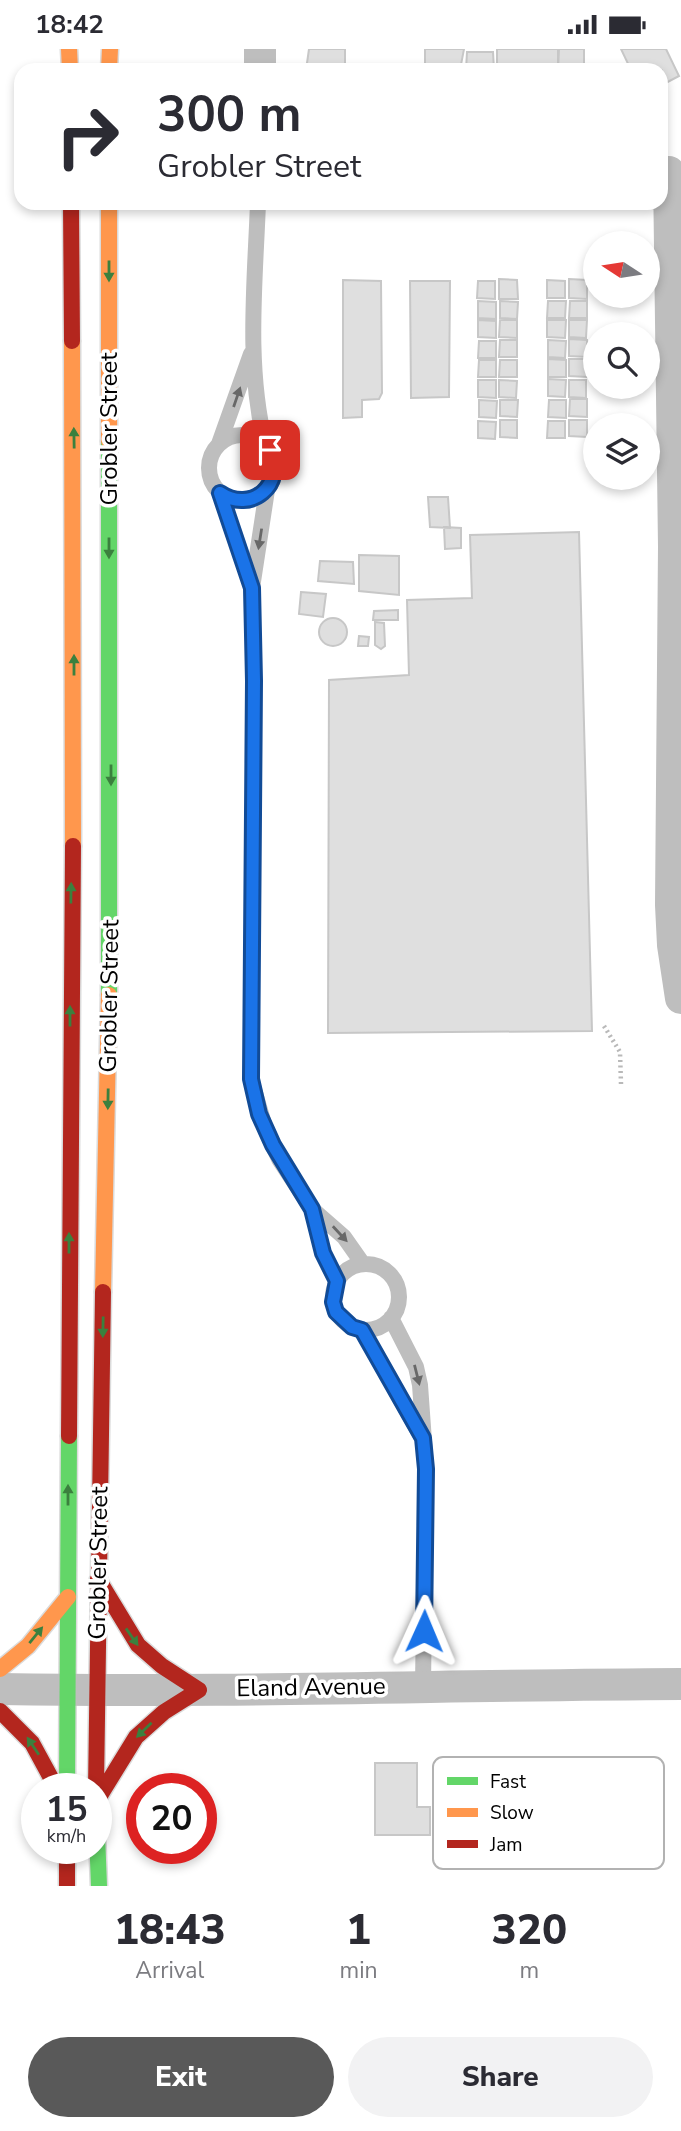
<!DOCTYPE html>
<style>
body{margin:0;font-family:"Nunito Sans",sans-serif;background:#f2f2f3;color:#2b2b33;height:100vh;display:flex;flex-direction:column;font-size:26px;white-space:nowrap}
*{box-sizing:border-box;margin:0}
p{font-size:23px;color:#7c7c81}
.icon{flex:none;width:38px;height:38px;fill:none;stroke:currentColor;stroke-width:2;stroke-linecap:round;stroke-linejoin:round}
.map{position:relative;height:1837px;overflow:hidden}
.sheet{display:flex;flex-direction:column;background:#fff;flex:1}
.sheet>*{flex:none}
.guide{position:absolute;left:14px;top:14px;width:654px;height:147px;border-radius:21px;box-shadow:0 4px 10px #0003;background:#fff;color:#2b2b33;overflow:hidden}
.needle{width:46px;rotate:282deg}
.tools{position:absolute;left:583px;top:182px;display:grid;gap:14px}
.tools a{display:grid;place-items:center;width:77px;height:77px;border-radius:50%;background:#fff;box-shadow:0 4px 10px #0003;font-size:35px}
.speed{position:absolute;left:21px;top:1724px;display:flex;gap:14px;font-size:35px;font-weight:700;text-align:center}
.speed>*{display:grid;place-content:center;width:91px;height:91px;border-radius:50%;background:#fff;box-shadow:0 4px 10px #0003;line-height:1}
.speed small{font-size:18px;font-weight:400}
.speed .limit{border:10px solid #d22;background:#fff;color:#111}
.pin{position:absolute;display:grid;place-items:center;width:60px;height:60px;color:#fff;margin:-30px;border-radius:14px;box-shadow:0 4px 10px #0006}
.me{position:absolute;width:77px;margin:-38px;rotate:1deg;stroke-linejoin:round;filter:drop-shadow(0 0 5px #0008)}
.turn{display:flex;align-items:center;gap:24px;height:147px;padding:0 28px;font-size:32px}
.turn .icon{width:91px;height:91px;stroke-width:2.5}
.turn b{display:block;font-size:49px;line-height:60px}
.eta{display:flex;justify-content:space-evenly;align-items:center;height:119px;text-align:center}
.eta b{font-size:42px;font-weight:800;line-height:49px}
.cta{display:flex;gap:14px;margin-top:auto;padding:14px 28px}
.cta a{flex:1;height:80px;border-radius:42px;background:#595959;color:#fff;font-size:28px;font-weight:800;line-height:80px;text-align:center}
.cta a+a{background:#f2f2f3;color:#2b2b33}
.status{display:flex;justify-content:space-between;align-items:center;height:49px;padding:0 35px;background:#fff;direction:ltr}
.status svg{height:19px;fill:currentColor}
.map>svg:first-child{display:block}
.building{fill:#dfdfdf;stroke:#c7c7c7;stroke-width:2}
.lines{fill:none;stroke-linecap:round;stroke-linejoin:round}
.fast-casing{stroke:#dbdbdb;stroke-width:19}
.slow-casing{stroke:#dbdbdb;stroke-width:19}
.jam-casing{stroke:#dbdbdb;stroke-width:19}
.path{stroke:#b9b9b9;stroke-width:4.5;stroke-dasharray:2 3.5;stroke-linecap:butt}
.lane{stroke:#bebebe;stroke-width:16}
.street{stroke:#bebebe;stroke-width:32}
.fast{stroke:#63d668;stroke-width:16}
.slow{stroke:#ff974d;stroke-width:16}
.jam{stroke:#b3261e;stroke-width:16}
.oneway{fill:#3b803e}
.oneway2{fill:#686868}
.route-casing{stroke:#114b97;stroke-width:18}
.route{stroke:#1a73e8;stroke-width:12}
.labels{text-anchor:middle;stroke-width:7;stroke-linejoin:round;paint-order:stroke}
.street-label{font-size:24px;fill:#000;stroke:#fff}
.key{fill:#fff;stroke:#b2b2b2;stroke-width:2}
.key-label{font-size:19px;fill:#000}
</style>
<div class="status"><b>18:42</b><svg viewBox="0 0 49 12"><path d="M0 12V9h3v3zM5 12V6h3v6zM10 12V3h3v9zM15 12V0h3v12zM26 1h20v11H26zM47 4h2v5h-2z"/></svg></div>
<div class="map">
<svg width="681" height="1837" viewBox="0 0 681 1837">
<rect width="100%" height="100%" fill="#fff"/>
<path class="building" d="M 309,0 L 345,0 L 345,19 L 384,21 L 306,21 Z
M 425,0 L 464,0 L 460,21 L 425,21 Z
M 497,0 L 559,0 L 558,21 L 497,21 Z
M 558,0 L 584,0 L 584,21 L 558,21 Z
M 621,0 L 666,0 L 679,27 L 662,36 L 662,21 L 631,21 Z
M 467,3 L 493,3 L 494,21 L 466,21 Z
M 499,230 L 517,231 L 518,250 L 499,250 Z
M 569,230 L 587,231 L 587,250 L 569,249 Z
M 343,231 L 381,232 L 382,344 L 379,350 L 362,351 L 362,368 L 343,369 Z
M 547,231 L 565,232 L 565,249 L 547,249 Z
M 410,232 L 450,232 L 449,348 L 411,349 Z
M 478,232 L 495,232 L 495,250 L 477,249 Z
M 478,252 L 496,253 L 496,270 L 478,269 Z
M 500,252 L 518,253 L 517,270 L 500,269 Z
M 548,252 L 566,252 L 565,269 L 547,269 Z
M 570,252 L 587,252 L 587,269 L 569,269 Z
M 478,271 L 496,272 L 496,289 L 478,288 Z
M 500,271 L 517,271 L 517,289 L 499,288 Z
M 547,271 L 566,271 L 565,289 L 547,288 Z
M 569,271 L 587,271 L 586,289 L 569,288 Z
M 569,290 L 587,291 L 587,308 L 569,307 Z
M 500,291 L 517,291 L 517,308 L 499,308 Z
M 548,291 L 566,292 L 565,309 L 548,308 Z
M 479,292 L 496,292 L 496,309 L 478,309 Z
M 548,310 L 566,311 L 566,328 L 548,328 Z
M 569,310 L 587,310 L 587,328 L 569,327 Z
M 479,311 L 496,311 L 496,328 L 478,328 Z
M 500,311 L 517,311 L 517,328 L 499,328 Z
M 548,330 L 566,331 L 565,348 L 548,347 Z
M 478,331 L 496,331 L 496,349 L 478,348 Z
M 499,331 L 517,332 L 516,349 L 499,348 Z
M 569,331 L 586,331 L 586,349 L 569,348 Z
M 570,350 L 587,350 L 587,368 L 569,367 Z
M 479,351 L 497,352 L 496,369 L 479,368 Z
M 500,351 L 518,351 L 517,368 L 500,367 Z
M 549,351 L 566,351 L 566,369 L 548,368 Z
M 500,371 L 517,371 L 517,389 L 500,388 Z
M 569,371 L 587,371 L 587,388 L 569,387 Z
M 478,372 L 496,373 L 495,390 L 478,389 Z
M 548,372 L 565,372 L 565,389 L 547,389 Z
M 428,448 L 448,448 L 450,479 L 430,478 Z
M 444,478 L 461,479 L 461,499 L 445,500 Z
M 579,483 L 592,982 L 328,984 L 329,631 L 409,626 L 407,551 L 472,549 L 470,486 Z
M 359,506 L 399,507 L 399,546 L 359,542 Z
M 320,512 L 353,513 L 354,535 L 318,532 Z
M 301,543 L 326,545 L 323,568 L 299,565 Z
M 398,561 L 398,571 L 373,571 L 374,562 Z
M319 583a14 14 0 1 1 28 0a14 14 0 1 1-28 0Z
M 375,573 L 384,574 L 385,597 L 381,600 L 375,596 Z
M 359,587 L 369,588 L 368,597 L 358,597 Z
M 375,1714 L 417,1714 L 417,1758 L 430,1758 L 430,1786 L 375,1786 Z"/>
<g class="lines">
<g class="fast-casing">
<path id="fast" d="M 109,946 L 109,392
M 67,1740 L 69,1387
M 96,1758 L 99,1837"/>
</g>
<g class="slow-casing">
<path id="slow" d="M 69,0 L 70,21
M 109,21 L 110,0
M 109,154 L 109,392
M 72,292 L 73,797
M 103,1243 L 109,946
M 0,1620 L 28,1597 L 68,1548"/>
</g>
<g class="jam-casing">
<path id="jam" d="M 71,154 L 72,292
M 69,1387 L 73,797
M 0,1662 L 32,1694 L 57,1740
M 96,1740 L 103,1243
M 96,1753 L 136,1688 L 164,1663 L 199,1641 L 162,1617 L 138,1596 L 98,1530
M 67,1799 L 67,1837"/>
</g>
<path class="path" d="M 604,977 L 620,1003 L 621,1035"/>
<path class="lane" d="M 258,154 C 255,234 246,316 265,394
M209 419a33 33 0 1 1 66 0a33 33 0 1 1-66 0Z
M 219,395 L 251,305
M 267,441 L 252,539 L 254,632 L 251,1030 L 266,1082 L 279,1110 L 312,1160 L 323,1204 L 337,1232
M 220,444 L 251,537
M 312,1160 L 344,1188 L 363,1215
M333 1248a33 33 0 1 1 66 0a33 33 0 1 1-66 0Z
M 391,1269 L 416,1318 L 420,1336 L 426,1420 L 423,1636
M 362,1281 L 421,1387"/>
<path class="street" d="M 260,21 L 260,0
M 669,123 L 674,497 L 671,856 L 673,896 L 681,949
M 0,1640 C 227,1644 454,1636 681,1635"/>
<use href="#fast" class="fast"/>
<use href="#slow" class="slow"/>
<use href="#jam" class="jam"/>
</g>
<defs><path id="oneway-solid" d="M-6-.8H1V-3.2L6.5 0L1 3.2V.8H-6Z" transform="scale(1.75)"/></defs>
<g class="oneway">
<use href="#oneway-solid" transform="translate(109 222) rotate(90)"/>
<use href="#oneway-solid" transform="translate(74 389) rotate(-91)"/>
<use href="#oneway-solid" transform="translate(109 499) rotate(90)"/>
<use href="#oneway-solid" transform="translate(74 616) rotate(-90)"/>
<use href="#oneway-solid" transform="translate(111 726) rotate(90)"/>
<use href="#oneway-solid" transform="translate(71 844) rotate(-89)"/>
<use href="#oneway-solid" transform="translate(70 967) rotate(-90)"/>
<use href="#oneway-solid" transform="translate(108 1050) rotate(91)"/>
<use href="#oneway-solid" transform="translate(69 1194) rotate(-90)"/>
<use href="#oneway-solid" transform="translate(103 1278) rotate(91)"/>
<use href="#oneway-solid" transform="translate(68 1446) rotate(-90)"/>
<use href="#oneway-solid" transform="translate(36 1586) rotate(-51)"/>
<use href="#oneway-solid" transform="translate(132 1588) rotate(55)"/>
<use href="#oneway-solid" transform="translate(144 1681) rotate(136)"/>
<use href="#oneway-solid" transform="translate(33 1697) rotate(-124)"/>
</g>
<g class="oneway2">
<use href="#oneway-solid" transform="translate(237 348) rotate(-71)"/>
<use href="#oneway-solid" transform="translate(260 490) rotate(99)"/>
<use href="#oneway-solid" transform="translate(340 1185) rotate(47)"/>
<use href="#oneway-solid" transform="translate(417 1326) rotate(76)"/>
</g>
<g class="lines">
<g class="route-casing">
<path id="route" d="M 270,401 C 286,436 251,465 220,444 L 252,539 L 254,632 L 251,1030 L 259,1065 L 273,1096 L 312,1160 L 323,1204 L 337,1232 L 333,1253 L 336,1263 L 352,1278 L 362,1281 L 423,1389 L 426,1420 L 424,1582"/>
</g>
<use href="#route" class="route"/>
</g>
<g class="labels">
<g class="street-label">
<text transform="translate(109 380) rotate(-90)" y="8">Grobler Street</text>
<text transform="translate(109 947) rotate(-89)" y="8">Grobler Street</text>
<text transform="translate(98 1514) rotate(-89)" y="8">Grobler Street</text>
<text transform="translate(311 1638) rotate(-1)" y="8">Eland Avenue</text>
</g>
</g>
<rect x="433" y="1708" width="231" height="112" rx="10" class="key"/>
<rect x="447" y="1728" width="31" height="8" fill="#63d668"/>
<rect x="447" y="1759" width="31" height="9" fill="#ff974d"/>
<rect x="447" y="1791" width="31" height="8" fill="#b3261e"/>
<g class="key-label">
<text x="490" y="1739">Fast</text>
<text x="490" y="1770">Slow</text>
<text x="490" y="1802">Jam</text>
</g>
</svg>
<div class="tools">
<a><svg class="needle" viewBox="-14 -14 28 28"><path d="M0-13l5 13h-10z" fill="#e53935"/><path d="M0 13l5-13h-10z" fill="#7c7c81"/></svg></a>
<a><svg class="icon" aria-label="search" viewBox="0 0 24 24"><circle cx="10" cy="10" r="6"/><path d="M15 15l6 6"/></svg></a>
<a><svg class="icon" aria-label="layers" viewBox="0 0 24 24"><path d="M12 4l9 5-9 5-9-5zM3 14l9 5 9-5"/></svg></a>
</div>
<div class="speed"><div>15<small>km/h</small></div><div class="limit">20</div></div>
<div class="pin" style="left:270px;top:401px;background:#d93025"><svg class="icon" aria-label="arrive" viewBox="0 0 24 24"><path d="M6 21V4h12l-3 4 3 4H6"/></svg></div>
<svg class="me" style="left:424px;top:1582px" viewBox="-20 -20 40 40"><path d="M0-17L14 15 0 8-14 15z" fill="#1a73e8" stroke="#fff" stroke-width="4"/></svg>
<div class="guide">
<div class="turn"><svg class="icon" aria-label="right" viewBox="0 0 24 24"><path d="M7 20v-9h11M14 6l5 5-5 5"/></svg><div><b>300 m</b>Grobler Street</div></div>
</div>
</div>
<section class="sheet">
<div class="eta">
<div><b>18:43</b><p>Arrival</p></div>
<div><b>1</b><p>min</p></div>
<div><b>320</b><p>m</p></div>
</div>
<div class="cta"><a>Exit</a><a>Share</a></div>
</section>
